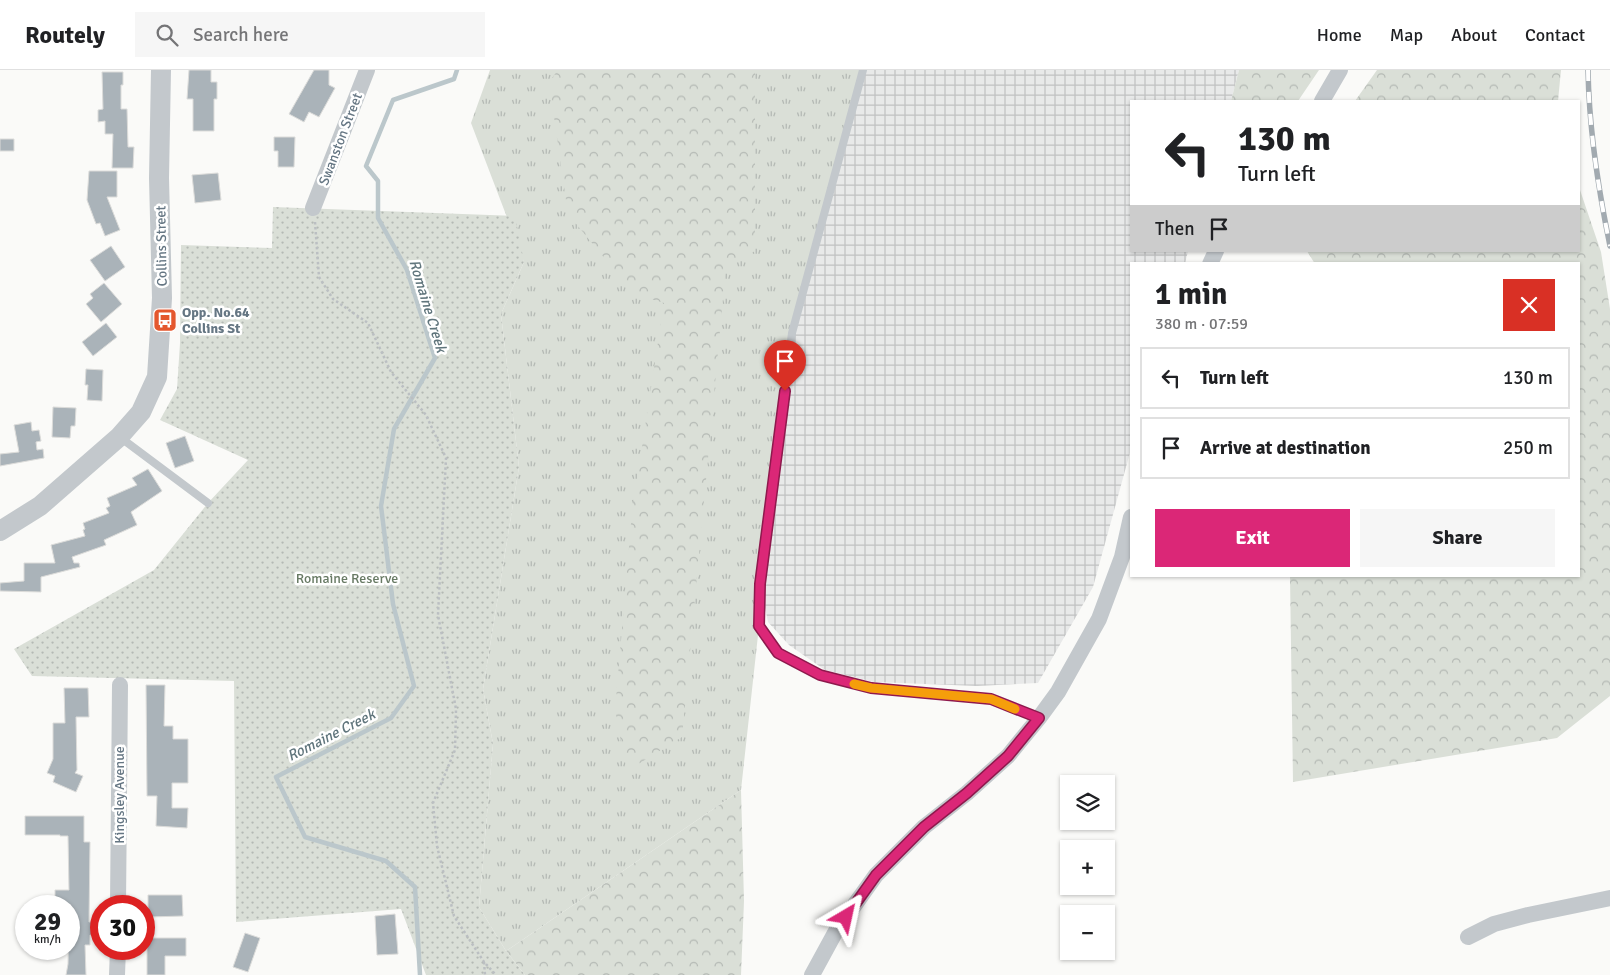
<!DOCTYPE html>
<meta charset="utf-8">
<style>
body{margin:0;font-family:Signika,sans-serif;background:#f6f6f6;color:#202124;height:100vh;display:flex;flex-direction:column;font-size:19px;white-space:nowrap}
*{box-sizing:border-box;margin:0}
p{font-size:16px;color:#757577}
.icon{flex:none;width:28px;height:28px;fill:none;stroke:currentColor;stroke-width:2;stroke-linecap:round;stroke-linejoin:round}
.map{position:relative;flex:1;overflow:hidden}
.panel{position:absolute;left:1130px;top:192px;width:450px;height:315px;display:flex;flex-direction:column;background:#fff;border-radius:0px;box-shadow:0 1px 4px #0004}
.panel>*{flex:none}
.hud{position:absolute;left:1130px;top:30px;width:450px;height:152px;border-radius:0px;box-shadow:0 1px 4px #0004;background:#fff;color:#202124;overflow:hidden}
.tools{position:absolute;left:1060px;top:705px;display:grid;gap:10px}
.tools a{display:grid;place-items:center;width:55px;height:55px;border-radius:0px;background:#fff;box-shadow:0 1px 4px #0004;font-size:25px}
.speed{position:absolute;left:15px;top:825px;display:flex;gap:10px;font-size:25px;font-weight:700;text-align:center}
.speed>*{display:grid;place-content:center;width:65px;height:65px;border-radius:50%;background:#fff;box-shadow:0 1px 4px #0004;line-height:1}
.speed small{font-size:12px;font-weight:400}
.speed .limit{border:8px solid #d22;background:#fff;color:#111}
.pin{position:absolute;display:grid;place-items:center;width:42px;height:42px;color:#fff;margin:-51px -21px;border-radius:50% 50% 50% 0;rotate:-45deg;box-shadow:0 0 5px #0007}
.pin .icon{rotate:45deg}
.me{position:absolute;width:55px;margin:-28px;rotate:36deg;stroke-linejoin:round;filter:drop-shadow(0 0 4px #0008)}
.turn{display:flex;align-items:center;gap:18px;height:105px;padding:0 25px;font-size:22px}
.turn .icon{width:65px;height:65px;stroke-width:2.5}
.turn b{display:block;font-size:35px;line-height:42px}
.then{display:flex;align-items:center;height:48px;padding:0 25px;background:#0003;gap:10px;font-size:19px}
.round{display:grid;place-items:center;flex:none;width:52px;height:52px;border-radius:0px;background:#f6f6f6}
.headline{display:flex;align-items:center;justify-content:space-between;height:85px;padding:0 25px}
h1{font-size:30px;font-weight:800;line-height:38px}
.cta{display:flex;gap:10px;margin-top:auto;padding:10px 25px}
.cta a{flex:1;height:58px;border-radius:0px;background:#db2777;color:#fff;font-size:20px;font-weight:800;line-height:58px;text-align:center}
.cta a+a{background:#f6f6f6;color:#202124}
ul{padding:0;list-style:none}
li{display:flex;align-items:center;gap:15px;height:62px;margin:0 10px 8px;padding:0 15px;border:2px solid #e0e0e0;border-radius:0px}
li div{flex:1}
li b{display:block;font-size:19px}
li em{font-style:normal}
header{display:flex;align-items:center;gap:30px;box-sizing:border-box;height:70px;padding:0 25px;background:#fff;border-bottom:1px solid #e0e0e0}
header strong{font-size:24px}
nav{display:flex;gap:28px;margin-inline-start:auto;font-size:18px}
.search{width:350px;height:45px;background:#f6f6f6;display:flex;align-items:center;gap:12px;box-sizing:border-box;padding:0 18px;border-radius:0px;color:#757577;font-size:19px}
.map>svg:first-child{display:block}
.industrial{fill:url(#industrial-grid)}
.grass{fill:url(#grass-tufts)}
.forest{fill:url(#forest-crowns)}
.park{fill:url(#park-dots)}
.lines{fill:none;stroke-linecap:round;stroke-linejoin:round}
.stream{stroke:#bbc7cb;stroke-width:4.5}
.building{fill:#aab3b9;stroke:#dcdcda}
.path{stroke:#bbbfc2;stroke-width:2.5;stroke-dasharray:2.5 2.5;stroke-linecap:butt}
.service{stroke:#c3c8cc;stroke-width:8}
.minor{stroke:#c3c8cc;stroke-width:16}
.tertiary{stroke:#c3c8cc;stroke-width:20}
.rail-casing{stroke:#a2aab0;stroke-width:5.5}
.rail{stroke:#fff;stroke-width:4;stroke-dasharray:11;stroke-linecap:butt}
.route-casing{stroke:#8e194d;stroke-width:12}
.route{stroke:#db2777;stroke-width:9}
.slow{stroke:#f59e0b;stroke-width:9}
.labels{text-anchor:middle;stroke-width:5;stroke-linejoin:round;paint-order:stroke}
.street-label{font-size:14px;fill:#657683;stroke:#fff}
.poi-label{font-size:14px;font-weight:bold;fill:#657683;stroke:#fff;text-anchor:start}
.park-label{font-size:14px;fill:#687a64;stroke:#fff}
.water-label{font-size:15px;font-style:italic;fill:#60757c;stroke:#fff}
</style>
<header>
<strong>Routely</strong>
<div class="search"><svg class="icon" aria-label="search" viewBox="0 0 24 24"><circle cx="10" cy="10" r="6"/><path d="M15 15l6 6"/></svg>Search here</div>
<nav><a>Home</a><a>Map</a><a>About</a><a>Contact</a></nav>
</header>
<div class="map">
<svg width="1610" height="905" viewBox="0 0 1610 905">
<defs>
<pattern id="industrial-grid" width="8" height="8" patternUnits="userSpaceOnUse" patternTransform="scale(1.25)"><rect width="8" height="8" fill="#e8e9e9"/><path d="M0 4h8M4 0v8" fill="none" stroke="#c0c1c2"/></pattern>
<pattern id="grass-tufts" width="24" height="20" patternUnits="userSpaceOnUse" patternTransform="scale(1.25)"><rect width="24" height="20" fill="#dadfd7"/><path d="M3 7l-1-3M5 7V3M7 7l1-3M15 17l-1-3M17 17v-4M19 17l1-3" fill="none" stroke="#b4b9b4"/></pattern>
<pattern id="forest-crowns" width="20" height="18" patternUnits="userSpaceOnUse" patternTransform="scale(1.25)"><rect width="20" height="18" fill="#dadfd7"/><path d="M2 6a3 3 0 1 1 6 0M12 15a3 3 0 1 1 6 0" fill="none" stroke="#b4b9b4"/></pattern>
<pattern id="park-dots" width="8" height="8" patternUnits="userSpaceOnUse" patternTransform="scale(1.25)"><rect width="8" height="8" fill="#dadfd7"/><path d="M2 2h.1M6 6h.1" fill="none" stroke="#b4b9b4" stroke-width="1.8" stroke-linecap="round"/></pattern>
</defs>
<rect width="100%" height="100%" fill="#fafaf8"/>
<path class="industrial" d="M 863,0 L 1239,0 L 1231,31 L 1131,31 L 1131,181 L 1188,181 L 1185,194 L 1131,194 L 1131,379 L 1093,517 L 1038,613 L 977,616 L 874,612 L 825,600 L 789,575 L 768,552 L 760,514 L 792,263 Z"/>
<path class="grass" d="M 490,0 L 863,0 L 792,263 L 760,514 L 759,556 L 741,720 L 506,881 L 479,837 L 493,674 L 483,619 L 519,397 L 501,244 L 524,192 L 471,53 Z"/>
<path class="forest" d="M 558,0 L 755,0 L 755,181 L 726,196 L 682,667 L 627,701 L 615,640 L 632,442 L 664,233 L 634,224 L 568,144 L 549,12 Z
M 1239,0 L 1319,0 L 1298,31 L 1231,31 Z
M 1377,0 L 1561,0 L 1558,31 L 1355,31 Z
M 1579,117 L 1601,182 L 1610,239 L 1610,626 L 1557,668 L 1293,712 L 1290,506 L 1579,506 L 1579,194 L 1315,194 L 1307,181 L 1579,181 Z
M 741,720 L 744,831 L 741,905 L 525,905 L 506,881 Z"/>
<path class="park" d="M 273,137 L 515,146 L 524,192 L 501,244 L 519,397 L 483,619 L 493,674 L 479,837 L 506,881 L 525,905 L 426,905 L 401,839 L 236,852 L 234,611 L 32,606 L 14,579 L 154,500 L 208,433 L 248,390 L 160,350 L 177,319 L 180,273 L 181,175 L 272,178 Z"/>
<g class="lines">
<path class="stream" d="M 420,905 L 415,817 L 386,791 L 305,767 L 276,707 L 391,648 L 414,616 L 393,534 L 381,436 L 394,359 L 435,288 L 407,200 L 378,148 L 378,111 L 366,96 L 393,30 L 454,9 L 457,0"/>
</g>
<path class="building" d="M 189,0 L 211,0 L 211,12 L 217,12 L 217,29 L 214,29 L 214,61 L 193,61 L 193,29 L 187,29 Z
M 314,0 L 329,0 L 329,15 L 335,18 L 319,47 L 309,42 L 304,52 L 289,44 Z
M 102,2 L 123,2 L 123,15 L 121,15 L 121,39 L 127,39 L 128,77 L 134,77 L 133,98 L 112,98 L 113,64 L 105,64 L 105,51 L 98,52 L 98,40 L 103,39 Z
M 274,67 L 295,67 L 294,97 L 278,97 L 278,81 L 274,81 Z
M 0,69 L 14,69 L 14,81 L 0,81 Z
M 89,101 L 117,101 L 117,127 L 107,127 L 120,160 L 105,166 L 100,153 L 96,154 L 87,130 Z
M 218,103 L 221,130 L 195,133 L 192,105 Z
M 111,176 L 125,197 L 105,211 L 90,190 Z
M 104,213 L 122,234 L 101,252 L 86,234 L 93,228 L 90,224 Z
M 106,253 L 117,267 L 93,286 L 82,272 Z
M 86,299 L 103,300 L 102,331 L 87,330 L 88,315 L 85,315 Z
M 53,337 L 76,338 L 75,356 L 71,356 L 70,368 L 52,367 Z
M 31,352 L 32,361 L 39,360 L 41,371 L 36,372 L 37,380 L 43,379 L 44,388 L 0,396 L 0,384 L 19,382 L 14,355 Z
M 185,366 L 194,391 L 175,398 L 166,373 Z
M 148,399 L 162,421 L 131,442 L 137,455 L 104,470 L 106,475 L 72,487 L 74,493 L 79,493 L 80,497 L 41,507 L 41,522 L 0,521 L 0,513 L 24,511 L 24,493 L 55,493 L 51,475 L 85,466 L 83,460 L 85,459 L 83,453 L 109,443 L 106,438 L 110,436 L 107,428 L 137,415 L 132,408 Z
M 146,615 L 165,615 L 164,656 L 173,656 L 173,669 L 188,669 L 188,713 L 172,713 L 172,738 L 188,738 L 187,758 L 156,756 L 157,726 L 147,726 Z
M 64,618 L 88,618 L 89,647 L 76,647 L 77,700 L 75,703 L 83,706 L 76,722 L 53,712 L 55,706 L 47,703 L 53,689 L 53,653 L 65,653 Z
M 25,746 L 84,746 L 84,772 L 90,772 L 89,852 L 93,852 L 93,865 L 90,865 L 90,875 L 85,875 L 86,905 L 66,905 L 68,894 L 69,836 L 55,836 L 55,820 L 69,820 L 68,766 L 60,766 L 60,765 L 25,765 Z
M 148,825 L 182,825 L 183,846 L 148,847 Z
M 395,844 L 398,884 L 377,885 L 375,846 Z
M 245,863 L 260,868 L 248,902 L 233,897 Z
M 147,868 L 186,868 L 186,886 L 165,886 L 165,905 L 147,905 Z"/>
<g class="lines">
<path class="path" d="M 315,152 L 319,207 L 333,229 L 368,253 L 391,302 L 426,345 L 446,388 L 438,545 L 456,639 L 455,680 L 433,733 L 437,776 L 454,846 L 484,892 L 496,905
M 484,892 L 485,905"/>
<path class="service" d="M 863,0 L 792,263 L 760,514 L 759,556 L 778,583 L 820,605 L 871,619 L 991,629 L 1039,648
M 121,368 L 208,433"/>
<path class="minor" d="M 1322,31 L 1340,0
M 313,138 L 367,0
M 1210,194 L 1216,181
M 118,836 L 120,615
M 1468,867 L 1494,854 L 1528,845 L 1610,828
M 117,905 L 118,879
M 812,905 L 836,861 L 876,805 L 924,757 L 967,723 L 1008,686 L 1039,648 L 1058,622 L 1099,549 L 1122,487 L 1131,447"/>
<path class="tertiary" d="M 0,461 L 40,436 L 119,367 L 141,342 L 157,307 L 162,228 L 159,108 L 161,0"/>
<g class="rail-casing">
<path id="rail" d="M 1588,0 C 1589,59 1598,118 1610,176"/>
</g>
<use href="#rail" class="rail"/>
</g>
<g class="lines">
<g class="route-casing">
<path id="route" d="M 785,321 L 760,514 L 759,556 L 778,583 L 820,605 L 871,618 L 991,629 L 1039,648 L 1008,686 L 967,723 L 924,757 L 876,805 L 846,847"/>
</g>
<use href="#route" class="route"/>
<path class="slow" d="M 854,614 L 871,618 L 991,629 L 1015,639"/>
</g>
<defs>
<g id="bus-square" transform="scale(1.25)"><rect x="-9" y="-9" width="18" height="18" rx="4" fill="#e4572e" stroke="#fff"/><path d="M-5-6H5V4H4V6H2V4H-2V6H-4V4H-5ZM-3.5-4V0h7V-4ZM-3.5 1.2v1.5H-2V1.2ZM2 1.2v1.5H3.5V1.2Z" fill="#fff"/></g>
</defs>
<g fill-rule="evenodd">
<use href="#bus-square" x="165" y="250"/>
</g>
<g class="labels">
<g class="street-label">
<text transform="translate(340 69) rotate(-69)" y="5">Swanston Street</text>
<text transform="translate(161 176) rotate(-91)" y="5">Collins Street</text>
<text transform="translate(119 725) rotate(-90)" y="5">Kingsley Avenue</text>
</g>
<g class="poi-label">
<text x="182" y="247">Opp. No.64<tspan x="182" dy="16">Collins St</tspan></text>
</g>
<g class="park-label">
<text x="347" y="513">Romaine Reserve</text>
</g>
<g class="water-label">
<text transform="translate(428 236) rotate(73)" y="5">Romaine Creek</text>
<text transform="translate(331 665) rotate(-27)" y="5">Romaine Creek</text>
</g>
</g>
</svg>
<div class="tools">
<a><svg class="icon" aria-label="layers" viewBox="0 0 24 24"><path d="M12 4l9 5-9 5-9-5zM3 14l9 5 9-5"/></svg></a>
<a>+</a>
<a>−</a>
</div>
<div class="speed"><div>29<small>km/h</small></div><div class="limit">30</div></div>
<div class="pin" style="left:785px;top:321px;background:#d93025"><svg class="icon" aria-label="arrive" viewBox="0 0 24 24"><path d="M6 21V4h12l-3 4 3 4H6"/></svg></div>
<svg class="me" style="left:846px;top:847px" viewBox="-20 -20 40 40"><path d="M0-17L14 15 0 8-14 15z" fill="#db2777" stroke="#fff" stroke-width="4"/></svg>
<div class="hud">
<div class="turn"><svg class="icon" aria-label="left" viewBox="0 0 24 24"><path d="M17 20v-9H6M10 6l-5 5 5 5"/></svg><div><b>130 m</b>Turn left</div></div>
<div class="then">Then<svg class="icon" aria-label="arrive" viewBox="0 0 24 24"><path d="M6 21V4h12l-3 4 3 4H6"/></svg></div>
</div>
<section class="panel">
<div class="headline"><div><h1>1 min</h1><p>380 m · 07:59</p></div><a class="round" style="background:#d93025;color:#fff"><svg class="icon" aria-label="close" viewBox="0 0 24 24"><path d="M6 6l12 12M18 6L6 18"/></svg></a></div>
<ul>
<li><svg class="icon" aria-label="left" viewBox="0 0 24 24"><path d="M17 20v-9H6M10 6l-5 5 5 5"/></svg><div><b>Turn left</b></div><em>130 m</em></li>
<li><svg class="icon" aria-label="arrive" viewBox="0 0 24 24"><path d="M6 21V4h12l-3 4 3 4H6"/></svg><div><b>Arrive at destination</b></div><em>250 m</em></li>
</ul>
<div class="cta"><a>Exit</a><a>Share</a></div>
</section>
</div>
